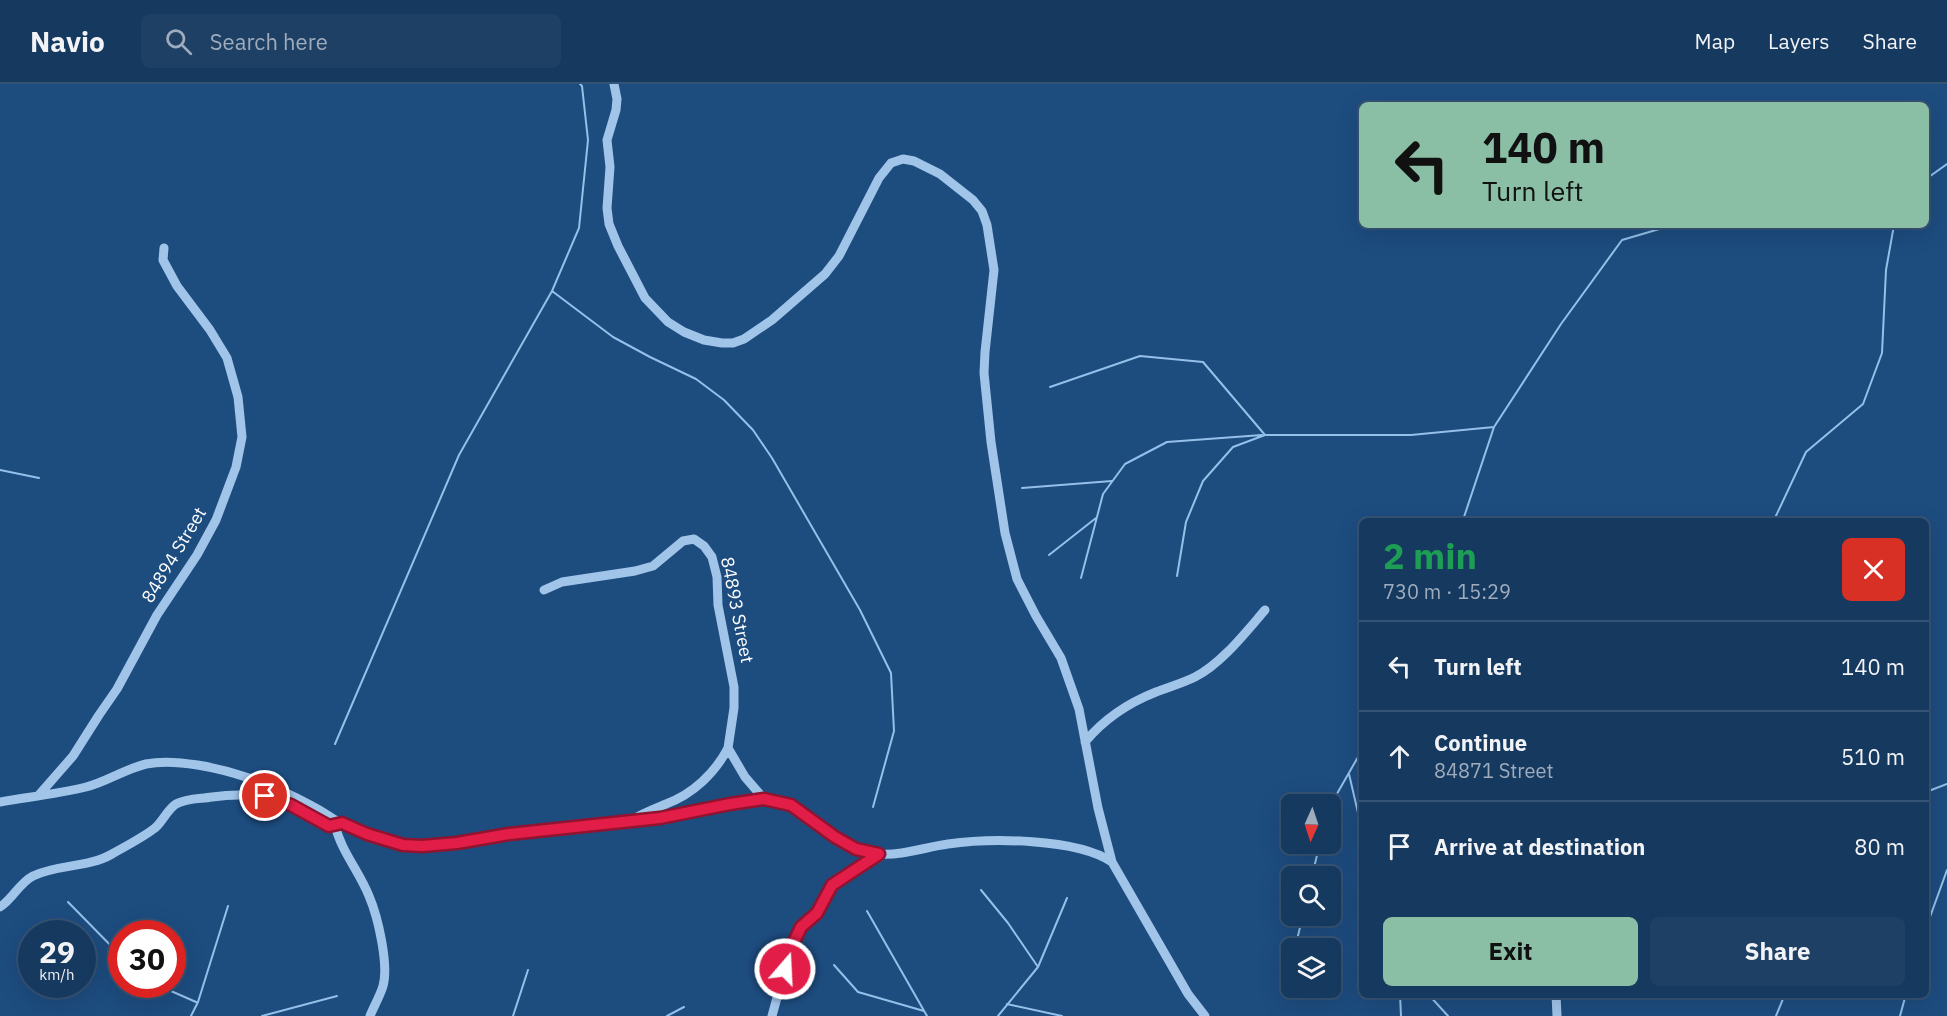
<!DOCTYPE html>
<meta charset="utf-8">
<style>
body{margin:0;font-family:"IBM Plex Sans",sans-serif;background:#1f4065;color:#f1f3f6;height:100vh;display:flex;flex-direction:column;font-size:22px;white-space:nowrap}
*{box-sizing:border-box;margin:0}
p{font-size:20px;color:#9eacbd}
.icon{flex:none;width:33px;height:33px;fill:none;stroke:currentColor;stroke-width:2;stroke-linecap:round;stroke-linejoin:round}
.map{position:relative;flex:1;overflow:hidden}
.panel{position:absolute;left:1359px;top:434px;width:570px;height:480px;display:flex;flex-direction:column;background:#16395f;border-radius:9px;box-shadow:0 6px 24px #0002,0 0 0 2px #355374}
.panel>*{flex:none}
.top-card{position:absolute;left:1359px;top:18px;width:570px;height:126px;border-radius:9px;box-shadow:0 6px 24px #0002,0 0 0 2px #355374;background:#8abfa5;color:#111;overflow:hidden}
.needle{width:39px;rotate:183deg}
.buttons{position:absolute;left:1281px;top:710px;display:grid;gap:12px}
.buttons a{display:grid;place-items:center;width:60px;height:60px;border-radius:9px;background:#16395f;box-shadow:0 6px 24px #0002,0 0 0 2px #355374;font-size:30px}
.speed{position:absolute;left:18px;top:836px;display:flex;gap:12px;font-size:30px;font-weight:700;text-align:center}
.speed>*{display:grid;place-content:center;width:78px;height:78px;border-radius:50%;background:#16395f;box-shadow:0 6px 24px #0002,0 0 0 2px #355374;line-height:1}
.speed small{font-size:15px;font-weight:400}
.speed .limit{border:9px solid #d22;background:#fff;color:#111}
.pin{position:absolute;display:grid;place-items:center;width:51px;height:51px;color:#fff;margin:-26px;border:3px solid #fff;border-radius:50%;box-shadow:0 2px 6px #0007}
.me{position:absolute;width:66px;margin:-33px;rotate:19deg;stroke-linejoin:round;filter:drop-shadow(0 0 4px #0008)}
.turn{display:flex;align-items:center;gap:21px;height:126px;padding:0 24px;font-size:27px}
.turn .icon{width:78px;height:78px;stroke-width:2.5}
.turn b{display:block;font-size:42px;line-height:51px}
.round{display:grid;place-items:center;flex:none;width:63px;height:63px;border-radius:9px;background:#1f4065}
.overview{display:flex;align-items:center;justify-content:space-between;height:102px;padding:0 24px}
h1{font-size:36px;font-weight:800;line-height:45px;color:#1e9e55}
.cta{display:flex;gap:12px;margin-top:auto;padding:12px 24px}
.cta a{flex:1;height:69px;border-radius:9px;background:#8abfa5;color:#111;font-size:24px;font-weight:800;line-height:69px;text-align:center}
.cta a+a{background:#1f4065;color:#f1f3f6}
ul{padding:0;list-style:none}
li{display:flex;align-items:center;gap:18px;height:90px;padding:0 24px;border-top:2px solid #355374}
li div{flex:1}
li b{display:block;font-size:22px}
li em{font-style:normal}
header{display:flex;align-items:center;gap:36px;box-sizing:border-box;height:84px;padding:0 30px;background:#16395f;border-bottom:2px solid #355374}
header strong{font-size:28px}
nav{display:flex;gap:33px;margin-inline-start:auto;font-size:21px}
.search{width:420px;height:54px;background:#1f4065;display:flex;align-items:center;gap:15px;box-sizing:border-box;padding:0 21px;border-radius:9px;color:#9eacbd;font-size:22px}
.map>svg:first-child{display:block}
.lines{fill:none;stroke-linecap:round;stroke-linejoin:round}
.stream{stroke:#94c0ea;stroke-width:2}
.minor{stroke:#a1c4e9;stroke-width:9}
.route-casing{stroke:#92132f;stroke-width:15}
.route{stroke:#e11d48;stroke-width:10}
.labels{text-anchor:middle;stroke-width:4.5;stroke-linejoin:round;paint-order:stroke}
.street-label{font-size:18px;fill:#fff;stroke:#1d4c7f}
</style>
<header>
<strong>Navio</strong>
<div class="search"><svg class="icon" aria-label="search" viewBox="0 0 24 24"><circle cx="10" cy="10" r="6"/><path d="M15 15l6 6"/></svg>Search here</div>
<nav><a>Map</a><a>Layers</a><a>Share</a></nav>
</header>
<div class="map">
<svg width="1947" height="932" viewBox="0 0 1947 932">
<rect width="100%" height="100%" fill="#1d4c7f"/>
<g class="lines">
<path class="stream" d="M 1926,95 L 1947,80
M 552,207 L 613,253 L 650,273 L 696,295 L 724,316 L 753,346 L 772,374 L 860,526 L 891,589 L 894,647 L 873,723
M 1050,303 L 1140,272 L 1203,278 L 1265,351
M 0,386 L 39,394
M 1022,404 L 1112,397
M 1463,436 L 1494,343 L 1561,240 L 1622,156 L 1673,141
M 1774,436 L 1806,368 L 1863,320 L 1882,269 L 1886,186 L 1894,141
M 1049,471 L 1096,434
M 1177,492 L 1186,438 L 1203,397 L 1233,363 L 1265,351 L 1411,351 L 1494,343
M 1081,494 L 1103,410 L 1125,380 L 1167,358 L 1262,351
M 335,660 L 459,371 L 552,207 L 579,144 L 588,56 L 582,2 L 580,0
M 1349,690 L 1362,746
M 1926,708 L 1947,700
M 1330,722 L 1362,666
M 1312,792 L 1320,759
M 981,806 L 1008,839 L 1038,883
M 68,818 L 122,873
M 867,827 L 927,932
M 1926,844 L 1947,786
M 1295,864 L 1303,831
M 834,881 L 858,908 L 924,927
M 155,900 L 196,918
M 1400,910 L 1401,932
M 1428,910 L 1448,932
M 1007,920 L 1062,932
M 191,932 L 198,918 L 228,822
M 262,932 L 337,912
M 513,932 L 528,886
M 667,932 L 684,923
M 998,932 L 1038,883 L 1067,814
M 1776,932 L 1785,910
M 1900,932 L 1906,910"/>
<path class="minor" d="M 614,0 L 617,15 L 616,26 L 607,56 L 610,83 L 607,124 L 609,140 L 618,162 L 645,214 L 668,238 L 684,248 L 704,256 L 722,259 L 733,259 L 744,255 L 772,236 L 825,190 L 839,172 L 879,94 L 891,79 L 903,75 L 914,77 L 940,90 L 973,116 L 982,127 L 987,141 L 994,186 L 985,268 L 984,289 L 991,358 L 1005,449 L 1017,495 L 1036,532 L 1061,574 L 1079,625 L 1098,724 L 1112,778
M 544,506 L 562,498 L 635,487 L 653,482 L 683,457 L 694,455 L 704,462 L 712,473 L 717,493 L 718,521 L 734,603 L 734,624 L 728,664 L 745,693 L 764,715
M 1085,658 C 1104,635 1128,619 1156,608 C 1169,603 1183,599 1195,593 C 1221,580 1246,548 1265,526
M 38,712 L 73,672 L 99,631 L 117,605 L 157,531 L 197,471 L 216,436 L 236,383 L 242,353 L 238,313 L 227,274 L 210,246 L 177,202 L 163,176 L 164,164
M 0,718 C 29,713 57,710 86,703 C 106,698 125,685 146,680 C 175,674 220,684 249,694 C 271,701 292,711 312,722 C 323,727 332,735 342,740 C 361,749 383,757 403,761 C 436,767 473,755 506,750 C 558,742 611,742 662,734 C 694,729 734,714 765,715 C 810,717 834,766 879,770 C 901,772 926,763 948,760 C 990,754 1076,754 1112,778 L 1188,910 L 1205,932
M 632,736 C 643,729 654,725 666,720 C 693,710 715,689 728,664
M 335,741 C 341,767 359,787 369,812 C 378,833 389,881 383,902 C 380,912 374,922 370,932
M 0,823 C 13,815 19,799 33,792 C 58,780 88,784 112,770 C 126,762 142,754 155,744 C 163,737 167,726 176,720 C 187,714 200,715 212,713 C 262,706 281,716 323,740 L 329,742 L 341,739
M 1556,910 L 1557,932
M 772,932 L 790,866 L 801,843 L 817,829 L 832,801 L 879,770"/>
</g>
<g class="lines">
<g class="route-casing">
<path id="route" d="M 265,712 L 291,721 L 329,742 L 342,739 L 367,750 L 403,761 L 422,762 L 457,759 L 509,750 L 660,734 L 730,720 L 764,715 L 791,721 L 835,753 L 856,765 L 879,770 L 832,801 L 817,829 L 801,843 L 790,866 L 785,885"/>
</g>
<use href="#route" class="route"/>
</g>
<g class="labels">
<g class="street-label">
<text transform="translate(174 471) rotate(-59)" y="6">84894 Street</text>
<text transform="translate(737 526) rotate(79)" y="6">84893 Street</text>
</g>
</g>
</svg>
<div class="buttons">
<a><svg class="needle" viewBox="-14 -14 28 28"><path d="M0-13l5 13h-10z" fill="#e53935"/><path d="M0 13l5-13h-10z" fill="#9eacbd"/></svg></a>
<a><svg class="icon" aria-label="search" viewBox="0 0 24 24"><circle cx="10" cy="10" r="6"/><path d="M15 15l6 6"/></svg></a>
<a><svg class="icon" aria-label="layers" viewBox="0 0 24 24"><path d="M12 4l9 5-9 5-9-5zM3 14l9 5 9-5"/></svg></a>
</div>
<div class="speed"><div>29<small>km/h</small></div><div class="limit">30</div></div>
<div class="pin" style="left:265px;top:712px;background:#d93025"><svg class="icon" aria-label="arrive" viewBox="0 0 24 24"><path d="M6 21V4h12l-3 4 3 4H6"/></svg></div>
<svg class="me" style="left:785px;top:885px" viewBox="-20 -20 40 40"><circle r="17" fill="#e11d48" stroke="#fff" stroke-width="3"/><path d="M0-11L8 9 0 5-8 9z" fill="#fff"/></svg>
<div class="top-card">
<div class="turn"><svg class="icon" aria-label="left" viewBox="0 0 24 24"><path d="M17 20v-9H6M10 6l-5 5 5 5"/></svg><div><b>140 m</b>Turn left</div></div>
</div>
<section class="panel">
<div class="overview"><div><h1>2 min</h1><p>730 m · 15:29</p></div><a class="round" style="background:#d93025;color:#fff"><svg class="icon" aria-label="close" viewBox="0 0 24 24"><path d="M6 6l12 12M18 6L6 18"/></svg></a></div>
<ul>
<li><svg class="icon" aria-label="left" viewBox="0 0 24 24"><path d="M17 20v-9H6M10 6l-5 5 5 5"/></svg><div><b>Turn left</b></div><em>140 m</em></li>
<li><svg class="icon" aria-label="ahead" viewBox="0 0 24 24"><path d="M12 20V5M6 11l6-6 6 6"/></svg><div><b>Continue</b><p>84871 Street</p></div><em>510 m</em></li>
<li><svg class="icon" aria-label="arrive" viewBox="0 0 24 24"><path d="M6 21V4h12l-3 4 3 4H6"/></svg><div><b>Arrive at destination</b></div><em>80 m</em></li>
</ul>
<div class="cta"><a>Exit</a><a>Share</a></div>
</section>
</div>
